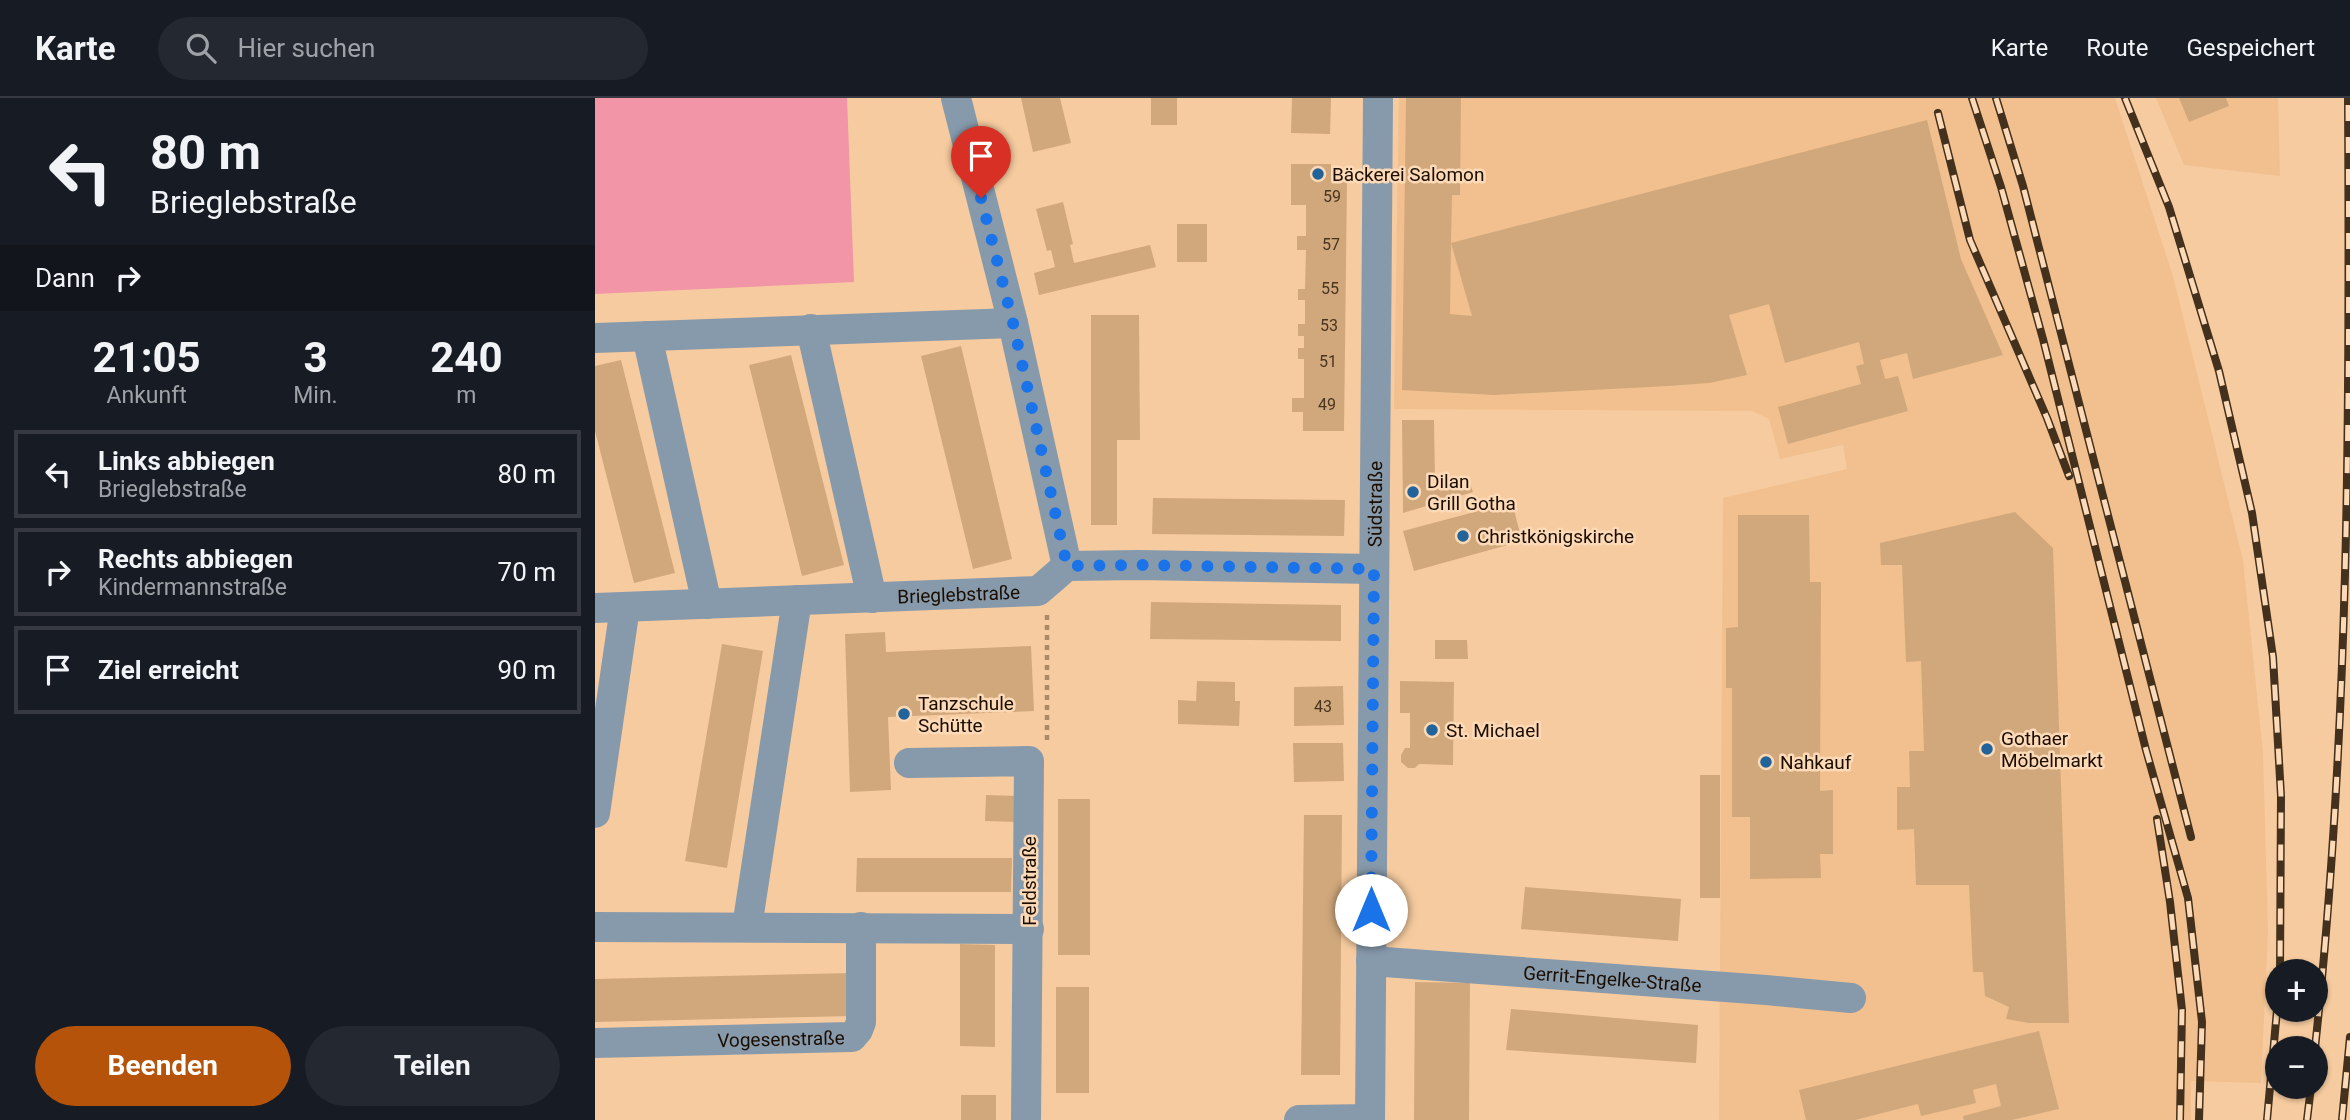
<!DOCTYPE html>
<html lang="de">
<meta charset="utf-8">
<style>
body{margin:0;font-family:Roboto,sans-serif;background:#242831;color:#f1f3f6;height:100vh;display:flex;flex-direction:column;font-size:26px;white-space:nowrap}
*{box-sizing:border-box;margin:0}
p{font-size:23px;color:#9ea1a6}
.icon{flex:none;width:38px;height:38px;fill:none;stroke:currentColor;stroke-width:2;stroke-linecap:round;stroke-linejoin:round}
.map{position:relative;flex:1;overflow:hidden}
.details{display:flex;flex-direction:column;background:#171b24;width:595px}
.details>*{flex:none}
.hud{background:#171b24;color:#f1f3f6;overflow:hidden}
.buttons{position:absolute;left:1670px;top:861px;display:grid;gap:14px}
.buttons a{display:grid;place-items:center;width:63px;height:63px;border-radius:50%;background:#171b24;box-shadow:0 2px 5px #0004;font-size:35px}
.pin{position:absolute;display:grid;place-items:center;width:60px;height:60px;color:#fff;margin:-72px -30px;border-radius:50% 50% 50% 0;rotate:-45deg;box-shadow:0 0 7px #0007}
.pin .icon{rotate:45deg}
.me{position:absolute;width:77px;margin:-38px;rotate:0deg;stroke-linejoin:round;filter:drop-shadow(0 0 5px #0008)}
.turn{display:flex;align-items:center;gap:24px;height:147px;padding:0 35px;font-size:32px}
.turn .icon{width:91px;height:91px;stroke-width:2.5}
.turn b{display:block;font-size:49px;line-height:60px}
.then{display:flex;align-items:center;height:66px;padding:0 35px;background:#0003;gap:14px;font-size:26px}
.eta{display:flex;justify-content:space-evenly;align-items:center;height:119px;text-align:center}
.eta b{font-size:42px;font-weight:700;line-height:49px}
.action{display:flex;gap:14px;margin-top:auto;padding:14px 35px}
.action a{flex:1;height:80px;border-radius:42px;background:#b45309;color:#fff;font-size:28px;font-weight:700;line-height:80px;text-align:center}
.action a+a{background:#242831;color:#f1f3f6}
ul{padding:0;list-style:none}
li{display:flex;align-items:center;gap:21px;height:88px;margin:0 14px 10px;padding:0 21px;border:4px solid #363941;border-radius:0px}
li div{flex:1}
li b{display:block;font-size:26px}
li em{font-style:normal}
header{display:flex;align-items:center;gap:42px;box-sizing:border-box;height:98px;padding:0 35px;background:#171b24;border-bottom:2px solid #363941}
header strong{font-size:33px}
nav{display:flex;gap:38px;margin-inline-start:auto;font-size:24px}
.search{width:490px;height:63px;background:#242831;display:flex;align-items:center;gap:18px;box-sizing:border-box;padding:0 24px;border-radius:38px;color:#9ea1a6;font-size:26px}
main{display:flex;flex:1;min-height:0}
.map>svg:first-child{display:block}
.built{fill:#f1c08e}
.green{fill:#f195a7}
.building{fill:#d1a87c;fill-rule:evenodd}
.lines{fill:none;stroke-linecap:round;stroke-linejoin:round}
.path{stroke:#ac8a69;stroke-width:4.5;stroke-dasharray:5 5;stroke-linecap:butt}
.minor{stroke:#879aac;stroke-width:30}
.rail-casing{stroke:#43301d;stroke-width:8}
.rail{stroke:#fddab7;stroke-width:5;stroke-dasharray:16;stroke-linecap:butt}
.route{stroke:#1a73e8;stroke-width:12;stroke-dasharray:0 21.6}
.poi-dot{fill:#226399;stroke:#fddab7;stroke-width:2.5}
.labels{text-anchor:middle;stroke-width:5;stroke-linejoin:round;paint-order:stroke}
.number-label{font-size:16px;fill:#48341f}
.poi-label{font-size:19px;fill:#1b0d00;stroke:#fddab7;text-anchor:start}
.street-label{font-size:19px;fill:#1b0d00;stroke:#fddab7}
</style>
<header>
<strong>Karte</strong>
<div class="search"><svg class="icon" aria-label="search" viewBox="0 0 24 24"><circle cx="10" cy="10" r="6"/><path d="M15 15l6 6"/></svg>Hier suchen</div>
<nav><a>Karte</a><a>Route</a><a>Gespeichert</a></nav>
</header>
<main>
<section class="details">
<div class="hud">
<div class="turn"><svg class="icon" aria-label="left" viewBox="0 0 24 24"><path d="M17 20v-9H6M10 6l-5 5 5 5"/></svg><div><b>80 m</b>Brieglebstraße</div></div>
<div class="then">Dann<svg class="icon" aria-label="right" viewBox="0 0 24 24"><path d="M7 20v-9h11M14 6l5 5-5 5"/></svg></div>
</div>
<div class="eta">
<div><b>21:05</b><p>Ankunft</p></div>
<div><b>3</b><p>Min.</p></div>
<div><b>240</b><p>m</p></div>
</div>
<ul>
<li><svg class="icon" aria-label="left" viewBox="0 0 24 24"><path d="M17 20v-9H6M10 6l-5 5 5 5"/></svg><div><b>Links abbiegen</b><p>Brieglebstraße</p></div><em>80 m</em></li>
<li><svg class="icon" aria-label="right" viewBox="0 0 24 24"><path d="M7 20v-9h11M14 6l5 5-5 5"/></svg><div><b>Rechts abbiegen</b><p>Kindermannstraße</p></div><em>70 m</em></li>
<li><svg class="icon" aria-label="arrive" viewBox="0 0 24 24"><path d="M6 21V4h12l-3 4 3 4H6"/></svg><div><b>Ziel erreicht</b></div><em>90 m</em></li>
</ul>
<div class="action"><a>Beenden</a><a>Teilen</a></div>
</section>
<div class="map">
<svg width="1755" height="1022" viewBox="0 0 1755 1022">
<rect width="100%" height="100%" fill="#f6cb9f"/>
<path class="built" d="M 804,0 L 1520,0 L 1578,178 L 1648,462 L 1668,654 L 1673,833 L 1666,985 L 1596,983 L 1596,1022 L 1124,1022 L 1128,400 L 1252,371 L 1248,347 L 1185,361 L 1174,321 L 1157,313 L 799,311 Z
M 1561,0 L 1683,0 L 1685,78 L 1589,67 Z"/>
<path class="green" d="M 0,0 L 252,0 L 259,184 L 0,196 Z"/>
<path class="building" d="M 426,0 L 465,0 L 476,45 L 438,54 Z
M 556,0 L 582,0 L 582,27 L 556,27 Z
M 697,0 L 736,0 L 735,36 L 696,35 Z
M 811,0 L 866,0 L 865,97 L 857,97 L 856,145 L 1332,22 L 1366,161 L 1408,257 L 1318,281 L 1312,255 L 1285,262 L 1290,281 L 1303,278 L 1313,313 L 1193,346 L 1183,309 L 1266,286 L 1261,268 L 1269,266 L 1264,244 L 1190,265 L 1174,206 L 1134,217 L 1152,277 L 1114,285 L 1073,288 L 899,297 L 807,292 ZM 856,145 L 877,218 L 855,216 Z
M 1584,0 L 1631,0 L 1634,8 L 1594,24 Z
M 696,66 L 736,66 L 736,82 L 752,83 L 749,333 L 708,333 L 708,314 L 697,314 L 697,300 L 709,300 L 709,261 L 703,261 L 703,250 L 709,250 L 709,238 L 703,238 L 703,226 L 710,226 L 710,202 L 703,202 L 703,191 L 710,191 L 711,152 L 702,152 L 702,138 L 711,138 L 711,107 L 696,107 Z
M 468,104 L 478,146 L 475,147 L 479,165 L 555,147 L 561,169 L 444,197 L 439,175 L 460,169 L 456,152 L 452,153 L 441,111 Z
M 582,126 L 612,126 L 612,164 L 582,164 Z
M 496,217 L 544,217 L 545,342 L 522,342 L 522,427 L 496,427 Z
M 366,248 L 417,461 L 378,471 L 326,258 Z
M 196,257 L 249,467 L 207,478 L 154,267 Z
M 26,262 L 80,475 L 39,485 L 0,333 L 0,268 Z
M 807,322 L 839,322 L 840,381 L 836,381 L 836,392 L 874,383 L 878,394 L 808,415 Z
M 558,400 L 750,402 L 749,438 L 557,436 Z
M 917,404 L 927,443 L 819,473 L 808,433 Z
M 1420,414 L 1458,450 L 1474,925 L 1434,925 L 1411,921 L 1414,909 L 1390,898 L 1388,874 L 1378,874 L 1374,787 L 1321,787 L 1319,731 L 1302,732 L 1302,689 L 1315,689 L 1314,653 L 1329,653 L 1326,563 L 1311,564 L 1307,467 L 1286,467 L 1285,445 Z
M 1143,417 L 1214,417 L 1215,484 L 1226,484 L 1225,693 L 1238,692 L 1238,756 L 1225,756 L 1226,780 L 1155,781 L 1155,719 L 1137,719 L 1137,590 L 1131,590 L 1131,530 L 1143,529 Z
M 556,504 L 746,507 L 746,543 L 555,541 Z
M 290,534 L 291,554 L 436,548 L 439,613 L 293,619 L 296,692 L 255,694 L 250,536 Z
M 840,542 L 872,542 L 873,561 L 840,561 Z
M 127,546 L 168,553 L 132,770 L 90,763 Z
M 602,583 L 640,584 L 640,603 L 645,603 L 644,628 L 583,626 L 583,602 L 601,603 Z
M 805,583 L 859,584 L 858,667 L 824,666 L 820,670 L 813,670 L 806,664 L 806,657 L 810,650 L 815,650 L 815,615 L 805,615 Z
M 748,588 L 749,627 L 699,628 L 699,589 Z
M 698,645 L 748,645 L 749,683 L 699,684 Z
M 1105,677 L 1125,677 L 1125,800 L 1105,800 Z
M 391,697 L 423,698 L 423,724 L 390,723 Z
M 463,701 L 495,701 L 495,857 L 463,857 Z
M 709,717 L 747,717 L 745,977 L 706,977 Z
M 262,760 L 417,760 L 416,794 L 261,794 Z
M 930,789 L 1086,801 L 1083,843 L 926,831 Z
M 365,846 L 400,847 L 400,949 L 365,948 Z
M 257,875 L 257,918 L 0,924 L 0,881 Z
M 820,884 L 875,885 L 874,1022 L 819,1022 Z
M 461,889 L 494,889 L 494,995 L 461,995 Z
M 916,911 L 1103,927 L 1101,965 L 911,952 Z
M 1444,933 L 1464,1011 L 1417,1022 L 1369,1022 L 1368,1018 L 1406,1008 L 1401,986 L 1378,992 L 1381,1005 L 1326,1018 L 1323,1006 L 1260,1022 L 1211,1022 L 1204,992 Z
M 366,997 L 401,997 L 401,1022 L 366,1022 Z"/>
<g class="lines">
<path class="path" d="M 452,642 L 452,517"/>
<g class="minor">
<path d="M 361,0 L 418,225 L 472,468"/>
<path d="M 216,231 L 277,500"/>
<path d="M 52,238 L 112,506"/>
<path d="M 0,240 L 418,225"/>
<path id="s1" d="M 0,510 L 443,493 L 472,468 L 543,467 L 779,471"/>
<path d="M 314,665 L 434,663 L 431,1022"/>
<path d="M 0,715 L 30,509"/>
<path d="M 0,829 L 434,831"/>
<path d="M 152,829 L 202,502"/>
<path id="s2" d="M 776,863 L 1171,892 L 1256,900"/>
<path id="s3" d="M 0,945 L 257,939 L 263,932 L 266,924 L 266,829"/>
<path d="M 704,1022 L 775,1021"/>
<path id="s4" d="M 775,1022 L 783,0"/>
</g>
<g class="rail-casing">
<path id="rail" d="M 1377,0 L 1406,89 L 1448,241 L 1551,652 L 1593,800 L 1607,924 L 1604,1022
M 1401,0 L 1428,88 L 1596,739
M 1530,0 L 1574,109 L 1624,273 L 1657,415 L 1678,559 L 1686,698 L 1685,873
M 1343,15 L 1375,142 L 1452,320 L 1474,378
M 1562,721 L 1575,804 L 1587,912 L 1585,1022
M 1720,950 C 1754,635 1755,317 1753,0
M 1672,1022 L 1682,912
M 1712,1022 L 1716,989
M 1747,1022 L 1755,939"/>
</g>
<use href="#rail" class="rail"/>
</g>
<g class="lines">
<path class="route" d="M 386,100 L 418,225 L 472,468 L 543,467 L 779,471 L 776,812"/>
</g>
<g class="poi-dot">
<circle cx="723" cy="76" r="7"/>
<circle cx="818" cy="394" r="7"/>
<circle cx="868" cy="438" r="7"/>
<circle cx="309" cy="616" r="7"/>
<circle cx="837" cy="632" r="7"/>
<circle cx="1392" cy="651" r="7"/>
<circle cx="1171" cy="664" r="7"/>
</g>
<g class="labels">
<g class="number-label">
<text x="737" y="104">59</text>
<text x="736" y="152">57</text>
<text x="735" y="196">55</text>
<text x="734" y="233">53</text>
<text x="733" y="269">51</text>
<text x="732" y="312">49</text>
<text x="728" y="614">43</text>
</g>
<g class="poi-label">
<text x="737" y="83">Bäckerei Salomon</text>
<text x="832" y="390">Dilan<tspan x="832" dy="22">Grill Gotha</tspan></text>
<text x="882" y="445">Christkönigskirche</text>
<text x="323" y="612">Tanzschule<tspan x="323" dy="22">Schütte</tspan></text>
<text x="851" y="639">St. Michael</text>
<text x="1406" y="647">Gothaer<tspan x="1406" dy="22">Möbelmarkt</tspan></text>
<text x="1185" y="671">Nahkauf</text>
</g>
<g class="street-label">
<text dy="7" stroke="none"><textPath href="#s4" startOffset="616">Südstraße</textPath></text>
<text dy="7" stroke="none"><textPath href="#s1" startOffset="364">Brieglebstraße</textPath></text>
<text transform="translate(434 783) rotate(-90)" y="7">Feldstraße</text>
<text dy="7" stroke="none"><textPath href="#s2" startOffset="242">Gerrit-Engelke-Straße</textPath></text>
<text dy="7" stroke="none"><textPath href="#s3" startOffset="186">Vogesenstraße</textPath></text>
</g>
</g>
</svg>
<div class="buttons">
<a>+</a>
<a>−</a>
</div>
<div class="pin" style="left:386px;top:100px;background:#d93025"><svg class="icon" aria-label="arrive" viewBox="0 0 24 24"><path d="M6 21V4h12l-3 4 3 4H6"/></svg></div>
<svg class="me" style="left:776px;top:812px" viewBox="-20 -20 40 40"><circle r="19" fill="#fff"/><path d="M0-13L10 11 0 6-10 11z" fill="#1a73e8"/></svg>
</div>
</main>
